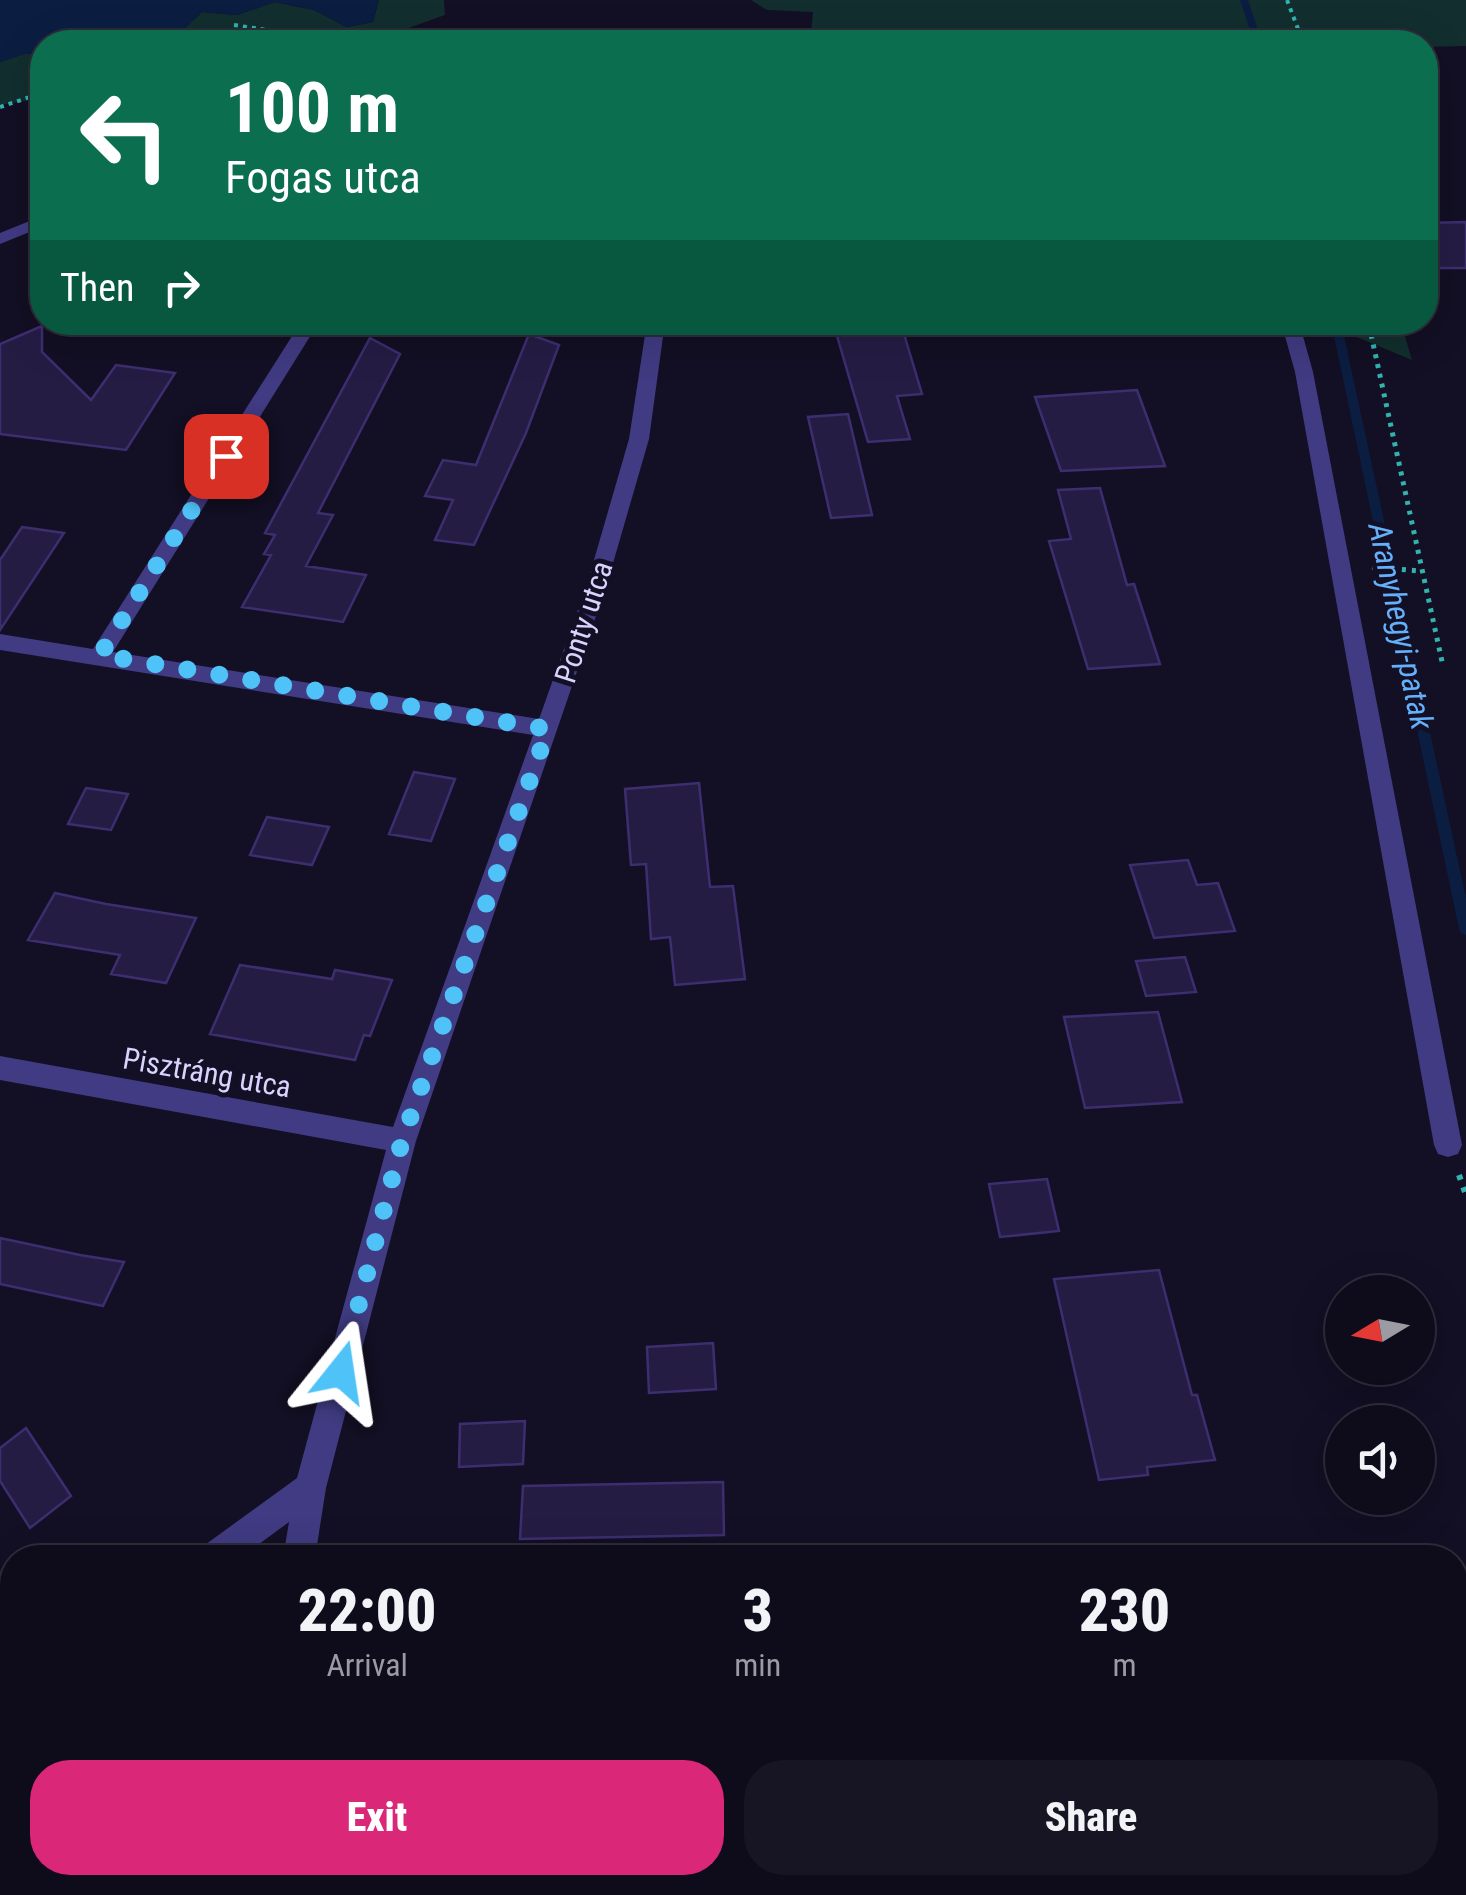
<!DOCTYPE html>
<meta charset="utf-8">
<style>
body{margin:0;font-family:"Roboto Condensed",sans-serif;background:#171424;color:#f1f3f6;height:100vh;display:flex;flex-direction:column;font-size:38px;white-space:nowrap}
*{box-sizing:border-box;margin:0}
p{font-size:32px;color:#9b9ba3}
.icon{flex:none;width:55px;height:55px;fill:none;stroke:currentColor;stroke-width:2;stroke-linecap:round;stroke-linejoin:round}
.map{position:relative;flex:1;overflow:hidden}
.side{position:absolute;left:0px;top:1545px;width:1468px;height:350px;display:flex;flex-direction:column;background:#0e0b1b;border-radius:40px 40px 0 0;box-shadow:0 10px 40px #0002,0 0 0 2px #2e2b3a}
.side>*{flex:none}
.banner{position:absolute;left:30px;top:30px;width:1408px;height:305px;border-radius:40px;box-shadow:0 10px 40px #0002,0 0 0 2px #2e2b3a;background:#0b6e4f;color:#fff;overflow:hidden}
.needle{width:65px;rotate:260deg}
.fabs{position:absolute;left:1325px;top:1275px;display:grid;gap:20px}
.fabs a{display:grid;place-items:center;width:110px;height:110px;border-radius:50%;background:#0e0b1b;box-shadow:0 10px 40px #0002,0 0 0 2px #2e2b3a;font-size:50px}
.pin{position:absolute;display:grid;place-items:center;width:85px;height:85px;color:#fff;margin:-42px;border-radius:20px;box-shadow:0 5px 15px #0006}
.me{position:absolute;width:110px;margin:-55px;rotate:15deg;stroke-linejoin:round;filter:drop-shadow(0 0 8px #0008)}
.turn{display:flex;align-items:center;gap:35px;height:210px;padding:0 30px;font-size:45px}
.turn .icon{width:130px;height:130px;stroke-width:2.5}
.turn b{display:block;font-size:70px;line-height:85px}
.then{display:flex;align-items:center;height:95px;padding:0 30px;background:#0003;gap:20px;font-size:38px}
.eta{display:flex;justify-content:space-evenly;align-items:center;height:170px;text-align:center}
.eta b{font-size:60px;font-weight:800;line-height:70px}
.cta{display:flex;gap:20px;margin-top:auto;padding:20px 30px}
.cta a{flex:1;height:115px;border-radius:40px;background:#db2777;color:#fff;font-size:40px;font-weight:800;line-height:115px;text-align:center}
.cta a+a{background:#171424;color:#f1f3f6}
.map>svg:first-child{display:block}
.green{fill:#122e2e}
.water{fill:#0b1d41}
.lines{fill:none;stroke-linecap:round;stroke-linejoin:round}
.stream{fill:#0b1d41;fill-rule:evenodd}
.building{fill:#251c44;stroke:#3d2e70;stroke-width:2.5}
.path-far2{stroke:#32b3af;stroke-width:4;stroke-dasharray:4 5;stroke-linecap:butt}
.path-far1{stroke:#32b3af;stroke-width:5;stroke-dasharray:4 6;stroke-linecap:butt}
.path{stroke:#32b3af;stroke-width:6;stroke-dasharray:5 8;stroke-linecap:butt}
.minor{fill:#403b82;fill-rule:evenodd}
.route{stroke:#4fc3f7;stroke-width:18;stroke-dasharray:0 32.4}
.labels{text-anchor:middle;stroke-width:10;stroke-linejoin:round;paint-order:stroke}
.street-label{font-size:30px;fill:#d9d3fe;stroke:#130f24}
.water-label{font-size:32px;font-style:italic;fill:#64b0fb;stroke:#130f24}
</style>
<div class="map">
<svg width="1466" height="1895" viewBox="0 0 1466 1895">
<rect width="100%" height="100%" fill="#130f24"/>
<path class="green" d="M 379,0 L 444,0 L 445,15 L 369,42 L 170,42 L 202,12 L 237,15 L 275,2 L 314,10 L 347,27 L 373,22 Z
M 751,0 L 1466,0 L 1466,46 L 1425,47 L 1425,42 L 810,42 L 813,12 L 767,10 Z
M 24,54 L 42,54 L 42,98 L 0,105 L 0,62 Z
M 1323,323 L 1401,323 L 1412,360 Z"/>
<path class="water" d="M 0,0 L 379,0 L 373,22 L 346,27 L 314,10 L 275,2 L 237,15 L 202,12 L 170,42 L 42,42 L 42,54 L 24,54 L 0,62 Z"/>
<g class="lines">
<path class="stream" d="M 1240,0 L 1248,0 L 1262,42 L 1254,42 Z
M 1331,322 L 1341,322 L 1466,898 L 1466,935 L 1461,933 L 1459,929 Z"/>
</g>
<path class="building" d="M 1466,222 L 1466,268 L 1425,268 L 1425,223 Z
M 901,324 L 922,394 L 897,396 L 910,439 L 868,442 L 835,329 Z
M 42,326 L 42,352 L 91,400 L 116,365 L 175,373 L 126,450 L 0,434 L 0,344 Z
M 529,334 L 559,345 L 526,433 L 474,545 L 435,540 L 453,500 L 425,496 L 443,460 L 476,465 Z
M 370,338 L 400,354 L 318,513 L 333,515 L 306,566 L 366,575 L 343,622 L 242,607 L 271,555 L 264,554 L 275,535 L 265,533 Z
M 1137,390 L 1165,466 L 1061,471 L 1035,397 Z
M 848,414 L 872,515 L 831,518 L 808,417 Z
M 1100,488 L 1127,585 L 1134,584 L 1160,664 L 1088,669 L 1049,541 L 1071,539 L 1058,490 Z
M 22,527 L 64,533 L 0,630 L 0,560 Z
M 414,772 L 455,779 L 431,841 L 389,834 Z
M 699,783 L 710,887 L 733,886 L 745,979 L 675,985 L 670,937 L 651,939 L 646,864 L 631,865 L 625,789 Z
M 86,788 L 128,794 L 111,830 L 68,824 Z
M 267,817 L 329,827 L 312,865 L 250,855 Z
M 1188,860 L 1197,885 L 1218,883 L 1235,931 L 1154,938 L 1130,865 Z
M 55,893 L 106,904 L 196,918 L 166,983 L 111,974 L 120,955 L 28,940 Z
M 1185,957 L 1196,992 L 1146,996 L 1136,961 Z
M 240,965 L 332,979 L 335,970 L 392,980 L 370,1036 L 364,1035 L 355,1060 L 210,1034 Z
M 1158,1012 L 1182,1102 L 1085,1108 L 1064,1017 Z
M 1047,1179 L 1059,1231 L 1000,1237 L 989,1184 Z
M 0,1238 L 80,1255 L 124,1262 L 103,1306 L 0,1284 Z
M 1159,1270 L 1192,1395 L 1197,1395 L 1215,1460 L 1147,1467 L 1148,1475 L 1099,1480 L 1054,1279 Z
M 713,1343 L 716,1389 L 649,1393 L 647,1347 Z
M 525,1421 L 523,1464 L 459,1467 L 460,1424 Z
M 26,1428 L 71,1496 L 30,1528 L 0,1481 L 0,1448 Z
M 723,1482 L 724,1535 L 520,1539 L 523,1486 Z"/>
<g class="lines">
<path class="path-far2" d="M 1287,0 L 1303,42
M 234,25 L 280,32 L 288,42
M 0,107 L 42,93
M 1368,322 L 1369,327"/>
<path class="path-far1" d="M 1369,325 L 1443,666
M 1372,567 L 1420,571"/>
<path class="path" d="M 1459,1175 L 1466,1195"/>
<path class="minor" d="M 602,33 L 663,38 L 670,42 L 561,42 Z
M 42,216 L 42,227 L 0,244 L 0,233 Z
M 301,322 L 319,322 L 113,652 L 539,719 L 587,584 L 629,439 L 647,322 L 665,322 L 649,439 L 607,584 L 416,1141 L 326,1488 L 315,1558 L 283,1558 L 289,1522 L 240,1558 L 197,1558 L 202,1547 L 297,1478 L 386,1150 L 0,1080 L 0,1056 L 393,1127 L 533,735 L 0,650 L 0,634 L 93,649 Z
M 1281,322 L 1299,322 L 1313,372 L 1462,1145 L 1458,1154 L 1448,1157 L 1438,1154 L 1434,1145 L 1295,372 Z
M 12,1685 L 12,1722 L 0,1728 L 0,1690 Z
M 232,1882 L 268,1882 L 266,1895 L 230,1895 Z"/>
</g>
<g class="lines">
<path class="route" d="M 226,456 L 100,655 L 548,729 L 402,1141 L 341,1372"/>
</g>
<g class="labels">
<g class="street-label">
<text transform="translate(584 622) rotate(-72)" y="10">Ponty utca</text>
<text transform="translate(207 1073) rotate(10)" y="10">Pisztráng utca</text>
</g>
<g class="water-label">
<text transform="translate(1401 626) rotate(78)" y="11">Aranyhegyi-patak</text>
</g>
</g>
</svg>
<div class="fabs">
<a><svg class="needle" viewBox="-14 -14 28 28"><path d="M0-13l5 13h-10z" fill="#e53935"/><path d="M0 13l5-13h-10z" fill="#9b9ba3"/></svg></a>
<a><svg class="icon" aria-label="sound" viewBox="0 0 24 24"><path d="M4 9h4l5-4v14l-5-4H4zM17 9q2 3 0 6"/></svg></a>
</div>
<div class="pin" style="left:226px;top:456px;background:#d93025"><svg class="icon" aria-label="arrive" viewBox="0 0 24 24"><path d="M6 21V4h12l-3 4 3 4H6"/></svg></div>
<svg class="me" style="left:341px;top:1372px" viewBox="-20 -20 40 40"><path d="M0-17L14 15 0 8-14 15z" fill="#4fc3f7" stroke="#fff" stroke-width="4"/></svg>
<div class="banner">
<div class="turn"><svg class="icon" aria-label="left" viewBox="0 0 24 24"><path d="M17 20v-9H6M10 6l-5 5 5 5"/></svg><div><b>100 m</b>Fogas utca</div></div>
<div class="then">Then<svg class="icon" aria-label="right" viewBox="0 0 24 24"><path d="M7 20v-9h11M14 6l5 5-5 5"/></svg></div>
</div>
<section class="side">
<div class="eta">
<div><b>22:00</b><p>Arrival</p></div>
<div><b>3</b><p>min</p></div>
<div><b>230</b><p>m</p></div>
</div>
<div class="cta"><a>Exit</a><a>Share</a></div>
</section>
</div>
